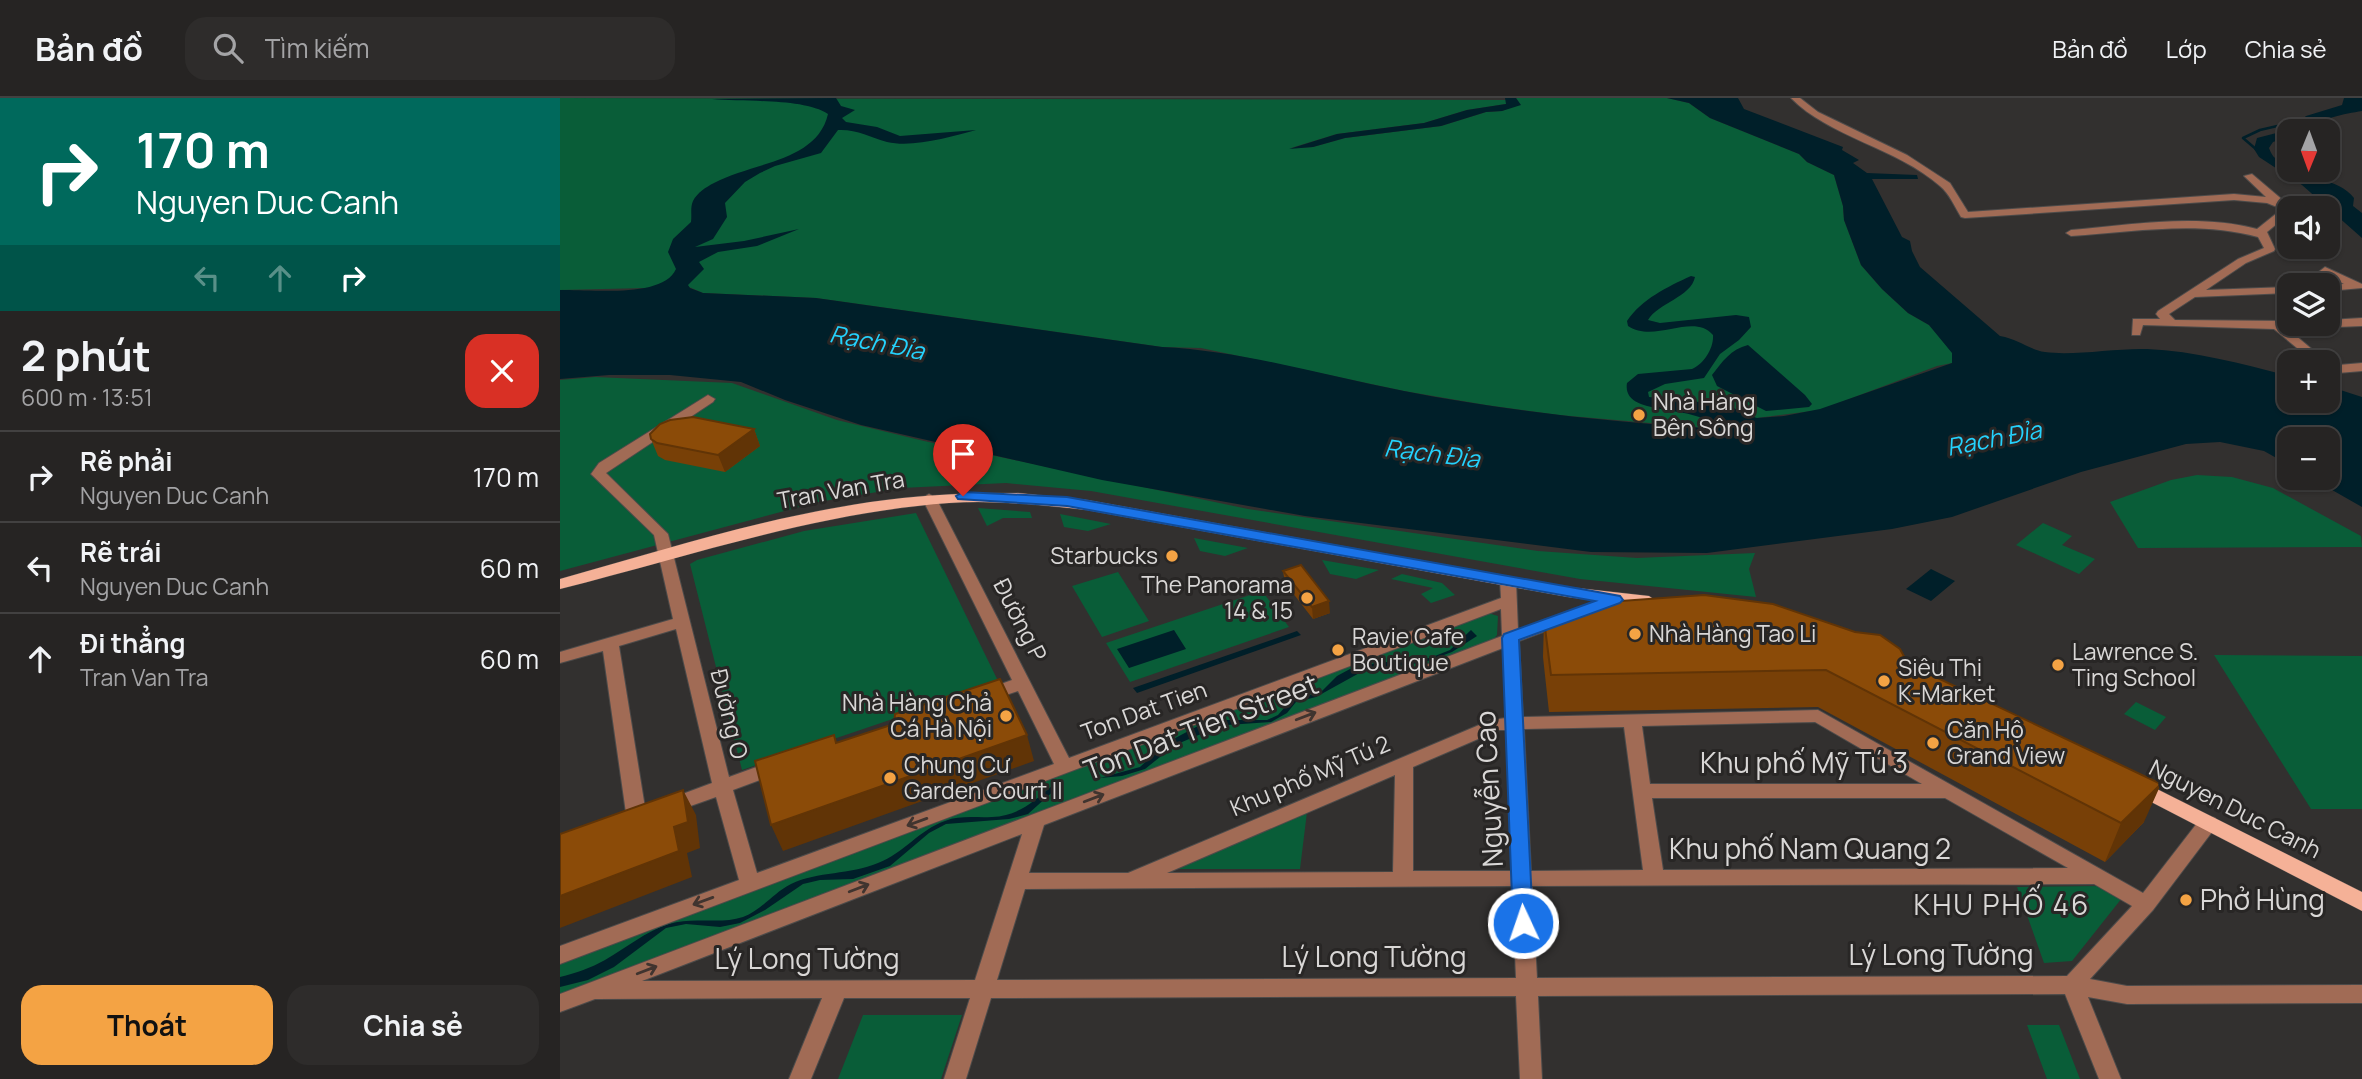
<!DOCTYPE html>
<html lang="vi">
<meta charset="utf-8">
<style>
body{margin:0;font-family:Manrope,sans-serif;background:#2e2c2b;color:#f1f3f6;height:100vh;display:flex;flex-direction:column;font-size:26px;white-space:nowrap}
*{box-sizing:border-box;margin:0}
p{font-size:23px;color:#a4a4a6}
.icon{flex:none;width:38px;height:38px;fill:none;stroke:currentColor;stroke-width:2;stroke-linecap:round;stroke-linejoin:round}
.map{position:relative;flex:1;overflow:hidden}
.side{display:flex;flex-direction:column;background:#262423;width:560px}
.side>*{flex:none}
.guide{background:#00695c;color:#fff;overflow:hidden}
.needle{width:46px;rotate:181deg}
.buttons{position:absolute;left:1717px;top:21px;display:grid;gap:14px}
.buttons a{display:grid;place-items:center;width:63px;height:63px;border-radius:14px;background:#262423;box-shadow:0 2px 5px #0004,0 0 0 2px #424141;font-size:35px}
.pin{position:absolute;display:grid;place-items:center;width:60px;height:60px;color:#fff;margin:-72px -30px;border-radius:50% 50% 50% 0;rotate:-45deg;box-shadow:0 0 7px #0007}
.pin .icon{rotate:45deg}
.me{position:absolute;width:77px;margin:-38px;rotate:357deg;stroke-linejoin:round;filter:drop-shadow(0 0 5px #0008)}
.turn{display:flex;align-items:center;gap:24px;height:147px;padding:0 21px;font-size:32px}
.turn .icon{width:91px;height:91px;stroke-width:2.5}
.turn b{display:block;font-size:49px;line-height:60px}
.lanes{display:flex;align-items:center;height:66px;padding:0 21px;background:#0003;justify-content:center;gap:35px;direction:ltr}
.lanes .off{opacity:.35}
.round{display:grid;place-items:center;flex:none;width:74px;height:74px;border-radius:21px;background:#2e2c2b}
.head{display:flex;align-items:center;justify-content:space-between;height:119px;padding:0 21px}
h1{font-size:42px;font-weight:700;line-height:52px}
.action{display:flex;gap:14px;margin-top:auto;padding:14px 21px}
.action a{flex:1;height:80px;border-radius:21px;background:#f4a344;color:#111;font-size:28px;font-weight:700;line-height:80px;text-align:center}
.action a+a{background:#2e2c2b;color:#f1f3f6}
ul{padding:0;list-style:none}
li{display:flex;align-items:center;gap:21px;height:91px;padding:0 21px;border-top:2px solid #424141}
li div{flex:1}
li b{display:block;font-size:26px}
li em{font-style:normal}
header{display:flex;align-items:center;gap:42px;box-sizing:border-box;height:98px;padding:0 35px;background:#262423;border-bottom:2px solid #424141}
header strong{font-size:33px}
nav{display:flex;gap:38px;margin-inline-start:auto;font-size:24px}
.search{width:490px;height:63px;background:#2e2c2b;display:flex;align-items:center;gap:18px;box-sizing:border-box;padding:0 24px;border-radius:21px;color:#a4a4a6;font-size:26px}
main{display:flex;flex:1;min-height:0}
.map>svg:first-child{display:block}
.green{fill:#095d38}
.water{fill:#001f29}
.lines{fill:none;stroke-linecap:round;stroke-linejoin:round}
.stream{stroke:#001f29;stroke-width:2.5}
.minor-casing{stroke:#4d4b4a;stroke-width:2}
.major-casing{stroke:#4d4b4a;stroke-width:1}
.minor{fill:#a16b55;fill-rule:evenodd}
.major{fill:#f5b197;fill-rule:evenodd}
.wall{fill:#784007}
.shaded-wall{fill:#613406}
.building{fill:#8b4b08;stroke:#613406;stroke-width:2}
.oneway{stroke:#40342f}
.route{fill:#1a73e8;stroke:#114b97;stroke-width:2}
.poi-dot{fill:#f4a344;stroke:#282625;stroke-width:2.5}
.labels{text-anchor:middle;stroke-width:6;stroke-linejoin:round;paint-order:stroke}
.poi-label{font-size:23px;fill:#d9d7d6;stroke:#282625;text-anchor:start}
.street-label{font-size:23px;fill:#d9d7d6;stroke:#282625}
.water-label{font-size:24px;font-style:italic;fill:#24d2fd;stroke:#282625}
.near-street-label{font-size:28px;fill:#d9d7d6;stroke:#282625}
.near-poi-label{font-size:28px;fill:#d9d7d6;stroke:#282625;text-anchor:start}
.near-neighbourhood-label{font-size:28px;letter-spacing:2px;fill:#d9d7d6;stroke:#282625}
</style>
<header>
<strong>Bản đồ</strong>
<div class="search"><svg class="icon" aria-label="search" viewBox="0 0 24 24"><circle cx="10" cy="10" r="6"/><path d="M15 15l6 6"/></svg>Tìm kiếm</div>
<nav><a>Bản đồ</a><a>Lớp</a><a>Chia sẻ</a></nav>
</header>
<main>
<section class="side">
<div class="guide">
<div class="turn"><svg class="icon" aria-label="right" viewBox="0 0 24 24"><path d="M7 20v-9h11M14 6l5 5-5 5"/></svg><div><b>170 m</b>Nguyen Duc Canh</div></div>
<div class="lanes"><svg class="icon off" aria-label="left" viewBox="0 0 24 24"><path d="M17 20v-9H6M10 6l-5 5 5 5"/></svg><svg class="icon off" aria-label="ahead" viewBox="0 0 24 24"><path d="M12 20V5M6 11l6-6 6 6"/></svg><svg class="icon" aria-label="right" viewBox="0 0 24 24"><path d="M7 20v-9h11M14 6l5 5-5 5"/></svg></div>
</div>
<div class="head"><div><h1>2 phút</h1><p>600 m · 13:51</p></div><a class="round" style="background:#d93025;color:#fff"><svg class="icon" aria-label="close" viewBox="0 0 24 24"><path d="M6 6l12 12M18 6L6 18"/></svg></a></div>
<ul>
<li><svg class="icon" aria-label="right" viewBox="0 0 24 24"><path d="M7 20v-9h11M14 6l5 5-5 5"/></svg><div><b>Rẽ phải</b><p>Nguyen Duc Canh</p></div><em>170 m</em></li>
<li><svg class="icon" aria-label="left" viewBox="0 0 24 24"><path d="M17 20v-9H6M10 6l-5 5 5 5"/></svg><div><b>Rẽ trái</b><p>Nguyen Duc Canh</p></div><em>60 m</em></li>
<li><svg class="icon" aria-label="ahead" viewBox="0 0 24 24"><path d="M12 20V5M6 11l6-6 6 6"/></svg><div><b>Đi thẳng</b><p>Tran Van Tra</p></div><em>60 m</em></li>
</ul>
<div class="action"><a>Thoát</a><a>Chia sẻ</a></div>
</section>
<div class="map">
<svg width="1802" height="981" viewBox="0 0 1802 981">
<rect width="100%" height="100%" fill="#32302f"/>
<path class="green" d="M 0,0 L 946,2 L 946,6 L 907,12 L 864,25 L 777,36 L 731,50 L 753,49 L 785,40 L 881,28 L 926,14 L 942,13 L 959,5 L 956,0 L 1107,0 L 1129,5 L 1150,20 L 1239,56 L 1247,64 L 1274,77 L 1283,108 L 1284,122 L 1301,167 L 1322,191 L 1348,215 L 1369,227 L 1393,255 L 1392,265 L 1377,268 L 1260,312 L 1197,320 L 1158,331 L 999,317 L 926,307 L 844,293 L 641,250 L 602,249 L 256,200 L 143,195 L 129,189 L 0,192 Z
M 35,279 L 172,285 L 277,322 L 364,343 L 688,411 L 978,453 L 1077,460 L 1195,455 L 1189,471 L 1196,499 L 1020,481 L 531,393 L 446,385 L 341,390 L 258,404 L 0,473 L 0,282 Z
M 1637,377 L 1672,379 L 1713,390 L 1801,438 L 1802,449 L 1578,450 L 1550,404 L 1611,382 Z
M 418,410 L 470,414 L 472,420 L 443,420 L 427,428 Z
M 356,415 L 439,585 L 182,672 L 130,466 L 137,462 L 244,433 Z
M 500,416 L 551,426 L 528,433 L 504,429 Z
M 1483,425 L 1512,438 L 1502,447 L 1535,461 L 1519,476 L 1456,447 Z
M 634,440 L 688,450 L 665,458 L 640,453 Z
M 762,462 L 819,472 L 796,481 L 770,476 Z
M 558,474 L 589,523 L 542,539 L 512,488 Z
M 842,476 L 882,485 L 895,497 L 871,505 L 861,496 L 873,490 L 831,481 Z
M 702,493 L 729,529 L 570,584 L 546,545 Z
M 928,515 L 938,518 L 937,537 L 933,542 L 0,899 L 0,862 Z
M 1654,557 L 1802,558 L 1802,711 L 1751,711 Z
M 1576,604 L 1606,619 L 1595,632 L 1564,616 Z
M 747,714 L 740,771 L 618,771 Z
M 1541,788 L 1562,800 L 1512,863 L 1484,865 L 1457,789 Z
M 303,917 L 402,917 L 381,981 L 278,981 Z
M 1467,927 L 1499,927 L 1520,981 L 1487,981 Z"/>
<path class="water" d="M 276,0 L 281,8 L 295,12 L 282,20 L 286,24 L 317,29 L 340,38 L 416,32 C 390,39 353,50 327,44 C 310,39 296,31 278,32 L 261,55 L 215,68 L 200,75 L 185,84 L 165,105 L 167,119 L 153,141 L 135,149 L 184,143 L 239,131 L 197,148 L 158,154 L 139,164 L 144,171 L 128,187 L 130,190 L 143,195 L 256,200 L 602,249 C 684,253 763,277 844,293 C 947,313 1052,324 1157,331 C 1138,304 1061,321 1067,285 L 1078,276 L 1132,271 C 1144,266 1154,250 1153,237 C 1133,214 1095,246 1068,228 L 1067,223 C 1082,201 1107,189 1131,178 L 1135,179 C 1131,199 1098,205 1088,222 L 1100,225 L 1176,217 L 1189,219 L 1191,229 L 1179,242 L 1160,256 L 1144,280 L 1105,286 L 1088,294 L 1089,299 L 1170,307 L 1181,315 L 1197,320 L 1224,318 L 1260,311 L 1392,265 L 1392,255 L 1369,227 L 1348,215 L 1322,191 L 1301,167 L 1284,122 L 1283,108 L 1274,77 L 1247,64 L 1239,56 L 1150,20 L 1129,5 L 1107,0 L 1178,0 L 1184,11 L 1283,49 L 1282,52 L 1299,62 L 1293,65 L 1307,75 L 1357,77 L 1358,81 L 1312,81 L 1342,139 L 1350,143 L 1352,153 L 1360,169 L 1440,238 C 1458,241 1468,251 1485,254 C 1514,258 1555,250 1587,251 C 1635,253 1683,266 1729,278 L 1729,303 L 1768,303 L 1768,288 L 1802,299 L 1802,409 L 1751,380 L 1768,380 L 1768,341 L 1729,341 L 1729,367 L 1704,353 L 1660,344 L 1626,346 L 1521,374 L 1392,419 L 1332,431 L 1147,455 L 1031,454 L 745,418 L 542,382 L 301,327 L 225,302 L 181,284 L 110,277 L 49,277 L 0,281 L 0,192 C 29,191 103,201 116,171 L 108,154 L 113,141 L 131,124 C 132,116 130,110 133,103 C 137,95 146,89 154,85 C 193,64 257,64 268,16 C 244,0 185,4 152,1 Z
M 945,0 L 956,0 L 961,7 L 942,13 L 926,14 L 881,28 L 785,40 L 753,49 L 729,51 L 777,36 L 864,25 L 907,12 L 946,6 Z
M 1784,0 L 1802,0 L 1802,13 C 1785,16 1759,20 1748,33 L 1729,33 L 1729,39 L 1713,44 L 1709,50 C 1722,86 1772,72 1794,100 L 1793,108 L 1802,115 L 1802,140 L 1742,87 L 1699,59 L 1694,51 L 1697,40 L 1732,31 L 1746,18 L 1782,7 Z
M 1188,247 L 1245,297 L 1252,306 L 1249,309 L 1206,313 L 1157,288 L 1152,277 C 1162,264 1171,251 1188,247 Z
M 1371,471 L 1395,483 L 1371,503 L 1346,491 Z
M 614,532 L 626,551 L 569,570 L 557,551 Z
M 911,532 L 917,538 L 892,554 L 865,564 L 803,573 L 756,599 L 736,604 L 727,615 L 711,624 L 667,627 L 648,633 L 615,647 L 585,671 L 562,678 L 540,680 L 580,669 L 606,645 L 636,629 L 663,622 L 707,622 L 718,617 L 732,601 L 760,595 L 777,578 L 790,571 L 816,565 L 870,560 L 890,552 Z
M 737,533 L 741,537 L 577,595 L 573,590 Z
M 492,688 L 497,690 L 468,716 L 449,721 L 386,726 L 369,735 L 330,768 L 293,781 L 260,782 L 243,786 L 205,812 L 180,825 L 160,829 L 126,826 L 106,830 L 54,869 L 28,882 L 0,889 L 0,879 C 16,875 31,870 45,862 C 66,850 86,833 109,826 C 134,818 159,827 183,819 C 202,812 213,795 231,786 C 258,773 290,777 318,765 C 344,755 359,732 385,723 C 400,717 416,720 432,719 C 458,718 473,704 492,688 Z"/>
<g class="lines">
<path class="stream" d="M 1697,52 L 1683,40 L 1700,32 L 1743,22
M 1711,59 L 1729,69"/>
<g class="minor-casing">
<path id="minor" d="M 1231,0 L 1240,0 L 1258,14 L 1347,57 L 1390,85 L 1408,114 L 1674,96 L 1706,99 L 1684,78 L 1692,76 L 1732,110 L 1729,110 L 1729,116 L 1707,134 L 1715,151 L 1714,153 L 1686,165 L 1646,192 L 1729,189 L 1729,195 L 1635,199 L 1609,216 L 1615,222 L 1729,223 L 1729,226 L 1768,226 L 1768,222 L 1802,220 L 1802,228 L 1728,231 L 1767,264 L 1779,267 L 1802,265 L 1802,273 L 1778,275 L 1768,271 L 1768,264 L 1754,264 L 1714,231 L 1583,227 L 1580,237 L 1572,237 L 1573,221 L 1600,221 L 1596,216 L 1598,213 L 1678,161 L 1704,150 L 1698,139 C 1638,122 1573,134 1511,138 L 1506,135 L 1511,132 C 1571,127 1637,115 1697,131 L 1722,111 L 1707,105 L 1674,102 L 1405,120 L 1401,119 C 1395,109 1389,95 1380,88 C 1337,50 1269,39 1231,0 Z
M 1765,169 L 1802,186 L 1802,190 L 1768,193 L 1768,187 L 1765,187 L 1784,186 L 1766,177 L 1754,187 L 1742,187 Z
M 148,297 L 155,301 L 153,304 L 46,375 L 108,436 L 169,679 L 218,661 L 224,663 L 227,668 L 224,673 L 173,692 L 197,775 L 494,666 L 458,593 L 425,604 L 419,602 L 416,598 L 419,594 L 452,582 L 362,400 L 369,396 L 376,400 L 509,660 L 941,500 L 940,483 L 948,478 L 956,483 L 958,532 L 1004,515 L 1012,520 L 1010,524 L 959,543 L 963,619 L 1258,612 L 1583,795 L 1641,720 L 1648,718 L 1655,720 L 1658,725 L 1655,730 L 1593,812 L 1530,881 L 1567,888 L 1802,887 L 1802,905 L 1567,906 L 1528,899 L 1561,981 L 1539,981 L 1505,896 L 978,898 L 982,981 L 960,981 L 956,898 L 431,900 L 406,981 L 384,981 L 410,900 L 284,900 L 251,981 L 229,981 L 262,900 L 35,901 L 0,914 L 0,896 L 942,538 L 941,511 L 0,866 L 0,848 L 179,782 L 156,699 L 108,716 L 101,714 L 99,709 L 101,704 L 152,685 L 116,531 L 59,548 L 87,722 L 84,727 L 77,729 L 70,727 L 67,722 L 43,553 L 0,565 L 0,554 L 113,521 L 94,437 L 31,376 L 39,365 ZM 943,550 L 946,620 L 931,622 L 568,775 L 469,775 L 484,727 ZM 1255,624 L 1362,686 L 1090,686 L 1082,628 ZM 1064,629 L 1083,772 L 971,773 L 964,631 ZM 939,632 L 946,632 L 952,773 L 853,773 L 853,669 ZM 835,677 L 833,774 L 607,775 ZM 1092,700 L 1385,700 L 1508,770 L 1103,772 ZM 462,736 L 415,882 L 82,883 ZM 1534,786 L 1572,808 L 1507,878 L 977,880 L 972,788 ZM 952,788 L 956,880 L 437,882 L 465,791 Z"/>
</g>
<g class="major-casing">
<path id="major" d="M 458,395 L 527,402 L 1008,489 L 1089,498 L 1098,504 L 1089,510 L 1008,499 L 527,412 C 481,407 435,402 389,405 C 255,415 130,458 0,491 L 0,481 C 107,451 215,416 326,402 C 370,396 414,395 458,395 Z
M 1575,680 L 1802,794 L 1802,813 L 1568,692 L 1565,687 L 1568,682 Z"/>
</g>
<use href="#minor" class="minor"/>
<use href="#major" class="major"/>
</g>
<path class="wall" d="M 194,331 L 200,348 L 165,374 L 105,362 L 98,358 L 91,341 Z
M 723,473 L 770,515 L 753,521 L 725,485 Z
M 984,522 L 1348,566 L 1584,724 L 1545,764 L 1258,609 L 989,614 L 983,559 Z"/>
<path class="shaded-wall" d="M 194,331 L 200,348 L 165,374 L 158,357 Z
M 769,503 L 770,515 L 753,521 L 752,509 Z
M 467,637 L 474,663 L 223,753 L 211,727 Z
M 1601,686 L 1584,724 L 1545,764 L 1561,725 Z
M 123,692 L 136,717 L 140,750 L 127,755 L 132,779 L 0,830 L 0,798 L 114,729 Z"/>
<path class="building" d="M 133,319 L 194,331 L 158,357 L 97,345 L 91,341 L 90,336 L 100,326 L 110,322 Z
M 741,467 L 769,503 L 752,509 L 723,473 Z
M 1144,497 L 1213,506 L 1295,534 L 1320,537 L 1340,551 L 1348,566 L 1601,686 L 1561,725 L 1266,572 L 991,577 L 984,522 L 1011,512 L 1047,504 Z
M 440,581 L 467,637 L 211,727 L 195,663 L 274,637 L 276,645 L 334,626 L 335,616 Z
M 123,692 L 128,724 L 114,729 L 119,753 L 0,798 L 0,736 Z"/>
<defs><path id="oneway-shaft" d="M-6 0H5M1.5-3L5.5 0L1.5 3" fill="none" stroke-width="1.6" stroke-linecap="round" stroke-linejoin="round" transform="scale(1.75)"/></defs>
<g class="oneway">
<use href="#oneway-shaft" transform="translate(746 618) rotate(-21)"/>
<use href="#oneway-shaft" transform="translate(534 700) rotate(-21)"/>
<use href="#oneway-shaft" transform="translate(357 724) rotate(160)"/>
<use href="#oneway-shaft" transform="translate(299 790) rotate(-21)"/>
<use href="#oneway-shaft" transform="translate(143 803) rotate(160)"/>
<use href="#oneway-shaft" transform="translate(87 872) rotate(-21)"/>
</g>
<path class="route" d="M 403,394 L 507,399 L 1060,498 L 1063,502 L 1060,505 L 959,542 L 973,825 L 970,830 L 963,833 L 956,830 L 953,825 L 942,540 L 944,536 L 1035,503 L 507,408 L 398,401 L 396,398 Z"/>
<g class="poi-dot">
<circle cx="1079" cy="317" r="7"/>
<circle cx="612" cy="458" r="7"/>
<circle cx="747" cy="500" r="7"/>
<circle cx="1075" cy="536" r="7"/>
<circle cx="778" cy="552" r="7"/>
<circle cx="1498" cy="567" r="7"/>
<circle cx="1324" cy="583" r="7"/>
<circle cx="446" cy="618" r="7"/>
<circle cx="1373" cy="645" r="7"/>
<circle cx="330" cy="680" r="7"/>
<circle cx="1626" cy="802" r="7"/>
</g>
<g class="labels">
<g class="poi-label">
<text x="1093" y="312">Nhà Hàng<tspan x="1093" dy="26">Bên Sông</tspan></text>
<text x="598" y="466" text-anchor="end">Starbucks</text>
<text x="733" y="495" text-anchor="end">The Panorama<tspan x="733" dy="26">14 &amp; 15</tspan></text>
<text x="1089" y="544">Nhà Hàng Tao Li</text>
<text x="792" y="547">Ravie Cafe<tspan x="792" dy="26">Boutique</tspan></text>
<text x="1512" y="562">Lawrence S.<tspan x="1512" dy="26">Ting School</tspan></text>
<text x="1338" y="578">Siêu Thị<tspan x="1338" dy="26">K-Market</tspan></text>
<text x="432" y="613" text-anchor="end">Nhà Hàng Chả<tspan x="432" dy="26">Cá Hà Nội</tspan></text>
<text x="1387" y="640">Căn Hộ<tspan x="1387" dy="26">Grand View</tspan></text>
<text x="344" y="675">Chung Cư<tspan x="344" dy="26">Garden Court II</tspan></text>
</g>
<g class="street-label">
<text transform="translate(281 392) rotate(-10)" y="8">Tran Van Tra</text>
<text transform="translate(460 522) rotate(63)" y="8">Đường P</text>
<text transform="translate(584 613) rotate(-20)" y="8">Ton Dat Tien</text>
<text transform="translate(169 616) rotate(76)" y="8">Đường O</text>
<text transform="translate(750 678) rotate(-23)" y="8">Khu phố Mỹ Tú 2</text>
<text transform="translate(1675 711) rotate(27)" y="8">Nguyen Duc Canh</text>
</g>
<g class="water-label">
<text transform="translate(317 245) rotate(11)" y="8">Rạch Đỉa</text>
<text transform="translate(1434 341) rotate(-11)" y="8">Rạch Đỉa</text>
<text transform="translate(872 356) rotate(7)" y="8">Rạch Đỉa</text>
</g>
<g class="near-street-label">
<text transform="translate(641 629) rotate(-21)" y="10">Ton Dat Tien Street</text>
<text x="1244" y="675">Khu phố Mỹ Tú 3</text>
<text transform="translate(929 691) rotate(-93)" y="10">Nguyễn Cao</text>
<text x="1250" y="761">Khu phố Nam Quang 2</text>
<text x="1381" y="867">Lý Long Tường</text>
<text x="814" y="869">Lý Long Tường</text>
<text x="247" y="871">Lý Long Tường</text>
</g>
<g class="near-poi-label">
<text x="1640" y="812">Phở Hùng</text>
</g>
<g class="near-neighbourhood-label">
<text x="1442" y="817">KHU PHỐ 46</text>
</g>
</g>
</svg>
<div class="buttons">
<a><svg class="needle" viewBox="-14 -14 28 28"><path d="M0-13l5 13h-10z" fill="#e53935"/><path d="M0 13l5-13h-10z" fill="#a4a4a6"/></svg></a>
<a><svg class="icon" aria-label="sound" viewBox="0 0 24 24"><path d="M4 9h4l5-4v14l-5-4H4zM17 9q2 3 0 6"/></svg></a>
<a><svg class="icon" aria-label="layers" viewBox="0 0 24 24"><path d="M12 4l9 5-9 5-9-5zM3 14l9 5 9-5"/></svg></a>
<a>+</a>
<a>−</a>
</div>
<div class="pin" style="left:403px;top:398px;background:#d93025"><svg class="icon" aria-label="arrive" viewBox="0 0 24 24"><path d="M6 21V4h12l-3 4 3 4H6"/></svg></div>
<svg class="me" style="left:963px;top:825px" viewBox="-20 -20 40 40"><circle r="17" fill="#1a73e8" stroke="#fff" stroke-width="3"/><path d="M0-11L8 9 0 5-8 9z" fill="#fff"/></svg>
</div>
</main>
